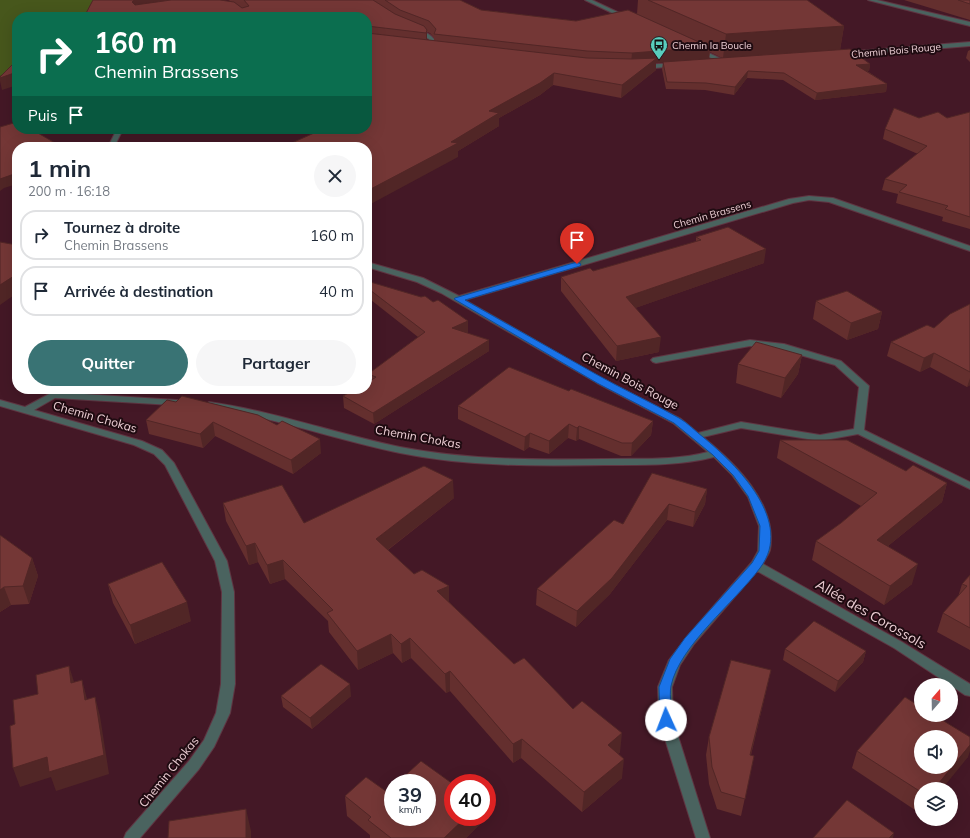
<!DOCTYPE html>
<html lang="fr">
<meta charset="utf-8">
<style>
body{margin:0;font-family:Mulish,sans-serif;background:#f6f6f7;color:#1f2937;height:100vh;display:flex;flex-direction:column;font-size:15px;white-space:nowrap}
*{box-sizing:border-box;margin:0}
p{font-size:13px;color:#747a83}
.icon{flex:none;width:22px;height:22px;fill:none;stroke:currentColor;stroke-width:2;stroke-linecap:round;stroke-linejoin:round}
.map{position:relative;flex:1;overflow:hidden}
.side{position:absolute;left:12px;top:142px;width:360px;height:252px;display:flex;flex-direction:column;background:#fff;border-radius:16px;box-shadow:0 4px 16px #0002}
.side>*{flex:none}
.banner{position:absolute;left:12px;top:12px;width:360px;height:122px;border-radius:16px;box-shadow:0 4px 16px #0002;background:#0b6e4f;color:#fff;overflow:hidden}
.needle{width:26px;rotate:20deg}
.buttons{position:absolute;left:914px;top:678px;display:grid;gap:8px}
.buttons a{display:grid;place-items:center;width:44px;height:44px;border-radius:50%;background:#fff;box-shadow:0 4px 16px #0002;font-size:20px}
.speed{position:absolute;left:384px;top:774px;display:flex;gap:8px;font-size:20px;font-weight:700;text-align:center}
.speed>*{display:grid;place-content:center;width:52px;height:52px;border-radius:50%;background:#fff;box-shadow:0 4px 16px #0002;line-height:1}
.speed small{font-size:10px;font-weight:400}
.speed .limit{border:6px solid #d22;background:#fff;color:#111}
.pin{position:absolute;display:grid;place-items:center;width:34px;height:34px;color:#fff;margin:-41px -17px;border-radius:50% 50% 50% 0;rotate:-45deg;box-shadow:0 0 4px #0007}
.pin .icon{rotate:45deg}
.me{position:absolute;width:44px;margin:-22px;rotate:358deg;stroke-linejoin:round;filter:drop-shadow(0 0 3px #0008)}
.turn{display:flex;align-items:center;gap:14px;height:84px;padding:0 16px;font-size:18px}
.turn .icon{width:52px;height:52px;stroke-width:2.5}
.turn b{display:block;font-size:28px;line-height:34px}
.then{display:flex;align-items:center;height:38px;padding:0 16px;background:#0003;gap:8px;font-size:15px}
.round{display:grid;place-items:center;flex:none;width:42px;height:42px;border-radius:21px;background:#f6f6f7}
.summary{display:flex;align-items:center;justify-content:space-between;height:68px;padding:0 16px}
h1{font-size:24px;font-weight:700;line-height:30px}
.action{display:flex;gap:8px;margin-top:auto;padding:8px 16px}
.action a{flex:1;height:46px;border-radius:24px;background:#397374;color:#fff;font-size:16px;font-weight:700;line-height:46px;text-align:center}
.action a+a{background:#f6f6f7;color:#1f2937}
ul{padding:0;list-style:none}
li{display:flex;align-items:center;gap:12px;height:50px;margin:0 8px 6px;padding:0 8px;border:2px solid #e0e1e3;border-radius:16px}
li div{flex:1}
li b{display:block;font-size:15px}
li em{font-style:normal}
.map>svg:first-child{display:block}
.forest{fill:#47571c}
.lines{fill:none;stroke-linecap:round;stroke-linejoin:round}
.minor-casing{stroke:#5f3542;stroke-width:2}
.minor{fill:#4a635f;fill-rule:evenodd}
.wall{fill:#642f2e;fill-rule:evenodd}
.shaded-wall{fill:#512626}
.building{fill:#743736;stroke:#512626;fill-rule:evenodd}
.route{fill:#1a73e8;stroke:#114b97}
.labels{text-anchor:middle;stroke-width:4;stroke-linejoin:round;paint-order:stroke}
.far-poi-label{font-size:10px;fill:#edcfd5;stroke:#1f0b11;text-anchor:start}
.far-street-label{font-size:10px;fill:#edcfd5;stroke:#1f0b11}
.street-label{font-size:12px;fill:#edcfd5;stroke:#1f0b11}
.near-street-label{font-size:14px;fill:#edcfd5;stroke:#1f0b11}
</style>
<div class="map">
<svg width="970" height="838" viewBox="0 0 970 838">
<rect width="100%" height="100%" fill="#441826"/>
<path class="forest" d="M 0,0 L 113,0 L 88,17 L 17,17 L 17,65 L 0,76 Z"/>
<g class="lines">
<g class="minor-casing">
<path id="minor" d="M 585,0 L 592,0 L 630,18 L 625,19 Z
M 868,0 L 877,0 L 970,22 L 970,26 Z
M 413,29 C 420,29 432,34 435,41 L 431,49 L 426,48 L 429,39 L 413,31 Z
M 970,42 L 970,46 L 843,56 L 840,54 L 843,52 Z
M 698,48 L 726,61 L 727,62 L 722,63 L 696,51 L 695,50 Z
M 675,63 L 678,65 L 677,66 L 643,69 L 640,67 L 643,65 Z
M 117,129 L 123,129 L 114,147 L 108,147 Z
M 809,196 L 833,198 L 970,246 L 970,251 L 829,202 L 809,200 L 793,203 L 465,300 L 603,379 L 681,419 L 698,433 L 741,422 L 820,435 L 854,429 L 859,387 L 835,365 L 783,350 L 750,346 L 656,363 L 653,362 L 651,360 L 653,358 L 750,340 L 784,344 L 841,361 L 869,386 L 864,430 L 970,482 L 970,489 L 858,434 L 820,441 L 741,428 L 703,437 C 735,463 778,504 770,550 C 769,554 765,559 763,564 L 902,642 L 970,684 L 970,696 L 965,695 L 894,648 L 757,571 L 694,644 L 680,665 L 672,687 L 673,720 L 710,838 L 696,838 L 659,720 L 658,687 L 669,660 L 686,638 L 752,562 L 758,551 L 759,526 L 748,497 L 732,475 L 714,457 C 679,466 642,465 606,465 C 537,466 468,467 400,453 C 336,440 274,417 209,408 L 204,405 L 209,402 C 274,411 336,434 400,447 C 467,460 535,460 603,459 C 637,458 674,461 708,452 L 673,423 L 597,383 L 441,293 L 417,282 L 367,267 L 367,262 L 423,278 L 459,296 L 789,199 Z
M 53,392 L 192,401 L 194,403 L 189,406 L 55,398 L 34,410 L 142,441 L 162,450 L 174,463 L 227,561 L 234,592 L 235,684 L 230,713 L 214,747 L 199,769 L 140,838 L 124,838 L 126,833 L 189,761 L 204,740 L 216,713 L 221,684 L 222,592 L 215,561 L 165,465 L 154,454 L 134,445 L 0,406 L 0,400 L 25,407 Z"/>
</g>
<use href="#minor" class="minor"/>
</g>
<path class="wall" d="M 228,0 L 460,0 L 481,10 L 576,21 L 637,14 L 638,0 L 807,0 L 844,26 L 840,50 L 870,64 L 869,71 L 867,71 L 887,84 L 886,92 L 815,100 L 783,80 L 747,78 L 734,95 L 705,90 L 666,89 L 662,69 L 663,62 L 656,63 L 656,70 L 621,98 L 553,85 L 540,95 L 499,118 L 499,126 L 458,151 L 458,157 L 367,147 L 285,147 L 285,146 L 367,129 L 367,17 L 84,17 L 232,2 ZM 427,32 L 430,33 L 434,38 L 434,41 L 427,40 ZM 710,52 L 722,58 L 709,59 Z
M 904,0 L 970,0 L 970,20 Z
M 970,50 L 970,62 L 966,58 L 968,51 Z
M 970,112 L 970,229 L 942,221 L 943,217 L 896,203 L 898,194 L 882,190 L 885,179 L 918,154 L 883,139 L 885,129 L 919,118 L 947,118 Z
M 696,237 L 764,263 L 635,308 L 659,352 L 616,361 L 561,291 L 561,277 L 593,271 L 696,242 Z
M 367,281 L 468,332 L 467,333 L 489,340 L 489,351 L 374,424 L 344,408 L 343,396 L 368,382 L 368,374 L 418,337 L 371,300 Z
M 816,301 L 882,312 L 878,329 L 847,340 L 813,319 Z
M 970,304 L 970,385 L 967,387 L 930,367 L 920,372 L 887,356 L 891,342 L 934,328 Z
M 802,355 L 798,374 L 781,398 L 736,383 L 738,364 Z
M 569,391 L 653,421 L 651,435 L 631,456 L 621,456 L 579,439 L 576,441 L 568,438 L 549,454 L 529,447 L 524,451 L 458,419 L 458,406 Z
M 167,400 L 321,453 L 293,474 L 215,436 L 203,448 L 149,434 L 146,420 Z
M 780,440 L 906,471 L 947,483 L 942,502 L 888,546 L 912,584 L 884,605 L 812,560 L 816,541 L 841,523 L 861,506 L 777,458 Z
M 707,489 L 705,504 L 693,527 L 667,520 L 610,594 L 576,627 L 536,605 L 537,589 L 623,524 Z
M 454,498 L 388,550 L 414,574 L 449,586 L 449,602 L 514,664 L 573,709 L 620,752 L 618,754 L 622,778 L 582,812 L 521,758 L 513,763 L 450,691 L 446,693 L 411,658 L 402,663 L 393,653 L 358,670 L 329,632 L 328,621 L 285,579 L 270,584 L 258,562 L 249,565 L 226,521 L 223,503 L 304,523 Z
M 0,535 L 32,558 L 38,576 L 29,604 L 11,605 L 0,612 Z
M 970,575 L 970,650 L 937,632 L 943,613 L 958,597 L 962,584 Z
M 108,584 L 191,621 L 135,644 L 113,603 Z
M 785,649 L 866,651 L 863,662 L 835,692 L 783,660 Z
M 771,670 L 751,755 L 754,756 L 741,816 L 717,809 L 709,784 L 706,755 L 709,737 Z
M 281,696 L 351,696 L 312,729 L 283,707 Z
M 857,751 L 968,757 L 921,789 L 921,814 L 852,768 Z
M 387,792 L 480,824 L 466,838 L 370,838 L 370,835 L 347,816 L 345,796 Z"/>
<path class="shaded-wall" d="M 135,0 L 171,0 L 135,12 L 132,2 L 133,1 Z
M 844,26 L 840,50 L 723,58 L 726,34 Z
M 427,30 L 427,41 L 426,44 L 426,33 Z
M 710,47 L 709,59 L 656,63 L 656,70 L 621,98 L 622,85 L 631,64 L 632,53 Z
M 870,64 L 869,71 L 855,72 L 856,65 Z
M 748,71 L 747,78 L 734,95 L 735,87 Z
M 17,72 L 17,85 L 2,90 L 0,81 L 0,78 Z
M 554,73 L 553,85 L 540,95 L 499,118 L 499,126 L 458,151 L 458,157 L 367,206 L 367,191 L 451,142 L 489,111 Z
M 887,84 L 886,92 L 815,100 L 817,93 Z
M 17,173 L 17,184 L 4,188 L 0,191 L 0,179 Z
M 766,249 L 764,263 L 624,312 L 626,297 Z
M 16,274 L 17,276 L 17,293 L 0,305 L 0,285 Z
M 370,290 L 371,300 L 367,303 L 367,292 Z
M 882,312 L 878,329 L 847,340 L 851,323 Z
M 468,321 L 468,332 L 452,338 L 452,328 Z
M 661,337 L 659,352 L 616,361 L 617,346 Z
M 489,340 L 489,351 L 374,424 L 373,413 Z
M 934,353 L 930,367 L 920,372 L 924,358 Z
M 802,355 L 798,374 L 781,398 L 785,378 Z
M 970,378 L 970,385 L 967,387 Z
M 653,421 L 651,435 L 631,456 L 632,443 Z
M 213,422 L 215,436 L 203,448 L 200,434 Z
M 569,424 L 568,438 L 549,454 L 549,441 Z
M 579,426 L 579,439 L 576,441 L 577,428 Z
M 530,433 L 529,447 L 524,451 L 525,437 Z
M 320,439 L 321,453 L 293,474 L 291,460 Z
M 453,480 L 454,498 L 377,558 L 376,539 Z
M 947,483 L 942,502 L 872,559 L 877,540 Z
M 707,489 L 705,504 L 693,527 L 695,512 Z
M 669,504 L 667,520 L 610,594 L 576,627 L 577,611 Z
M 255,543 L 258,562 L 249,565 L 246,546 Z
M 32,558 L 38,576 L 29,604 L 23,586 Z
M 283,560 L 285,579 L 270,584 L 267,565 Z
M 918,564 L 912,584 L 884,605 L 890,586 Z
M 449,586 L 449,604 L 437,591 Z
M 4,587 L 11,605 L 0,612 L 0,590 Z
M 187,602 L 191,621 L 135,644 L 130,625 Z
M 391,634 L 393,653 L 358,670 L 357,651 Z
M 410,638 L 411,658 L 402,663 L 401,644 Z
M 866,651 L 863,662 L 835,692 L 838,681 Z
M 69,666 L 75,685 L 71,683 Z
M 771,670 L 767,687 L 746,773 L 750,755 Z
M 450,671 L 450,691 L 446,693 L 445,674 Z
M 82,680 L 87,699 L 85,700 Z
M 350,684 L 351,696 L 312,729 L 310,718 Z
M 95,697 L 100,716 L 109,774 L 56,791 L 51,777 L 20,787 L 13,768 Z
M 622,733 L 620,752 L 606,764 L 608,745 Z
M 522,739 L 521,758 L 513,763 L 513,744 Z
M 970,745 L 970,751 L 968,757 L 942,789 L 934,789 Z
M 624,759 L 622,778 L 582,812 L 584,792 Z
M 246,809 L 251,831 L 251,838 L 246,838 Z
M 466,817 L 480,817 L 480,824 L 466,838 L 444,838 Z
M 894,833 L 893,838 L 889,838 Z"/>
<path class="building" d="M 93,0 L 135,0 L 133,1 L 132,2 L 135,5 L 171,0 L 220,0 L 234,2 L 242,8 L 249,6 L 244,0 L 373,0 L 395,14 L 424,26 L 427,30 L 426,33 L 367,26 L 367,17 L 84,17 Z
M 385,0 L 460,0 L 481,10 L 576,21 L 628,10 L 710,47 L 632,53 L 587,51 L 434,34 L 436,29 L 429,21 L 400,10 Z
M 648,0 L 807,0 L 844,26 L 726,34 Z
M 958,0 L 970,0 L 970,4 Z
M 367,33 L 587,58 L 632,59 L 657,58 L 622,85 L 554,73 L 540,83 L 489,111 L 499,113 L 451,142 L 458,143 L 367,191 L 367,147 L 287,147 L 285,146 L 323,129 L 367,129 Z
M 850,49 L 870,64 L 856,65 L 887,84 L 817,93 L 784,73 L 748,71 L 735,87 L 706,83 L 667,82 L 663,62 Z
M 17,60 L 17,72 L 0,78 L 0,77 Z
M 894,108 L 919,118 L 938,112 L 947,118 L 970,112 L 970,217 L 945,209 L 948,206 L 899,192 L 907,185 L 885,179 L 927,146 L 885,129 Z
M 17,122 L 17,129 L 31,129 L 62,147 L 17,147 L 17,173 L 0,179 L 0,127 Z
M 728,227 L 766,249 L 626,297 L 661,337 L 617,346 L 561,277 L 590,268 L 593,271 L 701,240 L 696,237 Z
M 0,242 L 17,245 L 17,274 L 0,285 Z
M 367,281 L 421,297 L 425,296 L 433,302 L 438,300 L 468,321 L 452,328 L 489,340 L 373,413 L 343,396 L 356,389 L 367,389 L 367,383 L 376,377 L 368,374 L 425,332 L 370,290 L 367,292 Z
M 847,291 L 882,312 L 851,323 L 816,301 Z
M 970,304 L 970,372 L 934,353 L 924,358 L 891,342 L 927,325 L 934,328 L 950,314 Z
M 756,342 L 802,355 L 785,378 L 738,364 Z
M 509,367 L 569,391 L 571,389 L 653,421 L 632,443 L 622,443 L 579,426 L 577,428 L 569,424 L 549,441 L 530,433 L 525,437 L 458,406 Z
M 182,396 L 258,415 L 277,425 L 282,421 L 320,439 L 291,460 L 213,422 L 200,434 L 146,420 L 167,400 L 176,402 Z
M 780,440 L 847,440 L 906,471 L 913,465 L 947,483 L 877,540 L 918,564 L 890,586 L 816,541 L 841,523 L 877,493 Z
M 424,466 L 453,480 L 376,539 L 414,574 L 422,570 L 449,586 L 437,591 L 514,664 L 524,658 L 573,709 L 582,701 L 622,733 L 608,745 L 624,759 L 584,792 L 522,739 L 513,744 L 450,671 L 445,674 L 410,638 L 401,644 L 391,634 L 357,651 L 327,613 L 333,610 L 283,560 L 267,565 L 255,543 L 246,546 L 223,503 L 282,485 L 304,523 Z
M 652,473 L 707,489 L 695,512 L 669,504 L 612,578 L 577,611 L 537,589 L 614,520 L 623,524 Z
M 0,535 L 32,558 L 23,586 L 4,587 L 0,590 Z
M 162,562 L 187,602 L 130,625 L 108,584 Z
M 970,575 L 970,628 L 943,613 L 967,586 L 962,584 Z
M 814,621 L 866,651 L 838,681 L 785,649 Z
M 731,660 L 771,670 L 750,755 L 754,756 L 745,799 L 721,792 L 712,767 L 709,737 Z
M 321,664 L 350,684 L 310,718 L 281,696 Z
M 69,666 L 71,683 L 82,680 L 85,700 L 95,697 L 104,755 L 49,772 L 47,757 L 13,768 L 10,726 L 15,724 L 13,700 L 38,694 L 36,675 Z
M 905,697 L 921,707 L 921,715 L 934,715 L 970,737 L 970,745 L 934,789 L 921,789 L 921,792 L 857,751 ZM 921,737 L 951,737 L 951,767 L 921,767 Z
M 421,761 L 453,784 L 453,817 L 466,817 L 444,838 L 391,838 L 368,820 L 371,817 L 345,796 L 366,777 L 387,792 L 393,787 L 393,817 L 427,817 L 427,783 L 397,783 Z
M 847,800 L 894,833 L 889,838 L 813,838 Z
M 246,809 L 246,838 L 168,838 L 169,821 Z"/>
<path class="route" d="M 577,262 L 581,264 L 580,266 L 465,300 C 508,324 551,349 594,373 C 622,389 651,402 679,418 C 688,423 695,431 703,437 C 737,465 795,522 760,568 C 735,602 679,646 671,686 C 669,697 672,710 672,720 L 670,724 L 666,725 L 662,724 L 660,720 L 659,687 L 670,659 L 685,638 L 752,563 L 759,551 L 760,526 L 748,496 L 733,475 L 713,455 L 674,423 L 597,383 L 454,299 L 455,298 Z"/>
<defs>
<g id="bus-pin" transform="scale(0.9)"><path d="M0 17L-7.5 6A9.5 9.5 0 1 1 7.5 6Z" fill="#59cebe" stroke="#1f0b11"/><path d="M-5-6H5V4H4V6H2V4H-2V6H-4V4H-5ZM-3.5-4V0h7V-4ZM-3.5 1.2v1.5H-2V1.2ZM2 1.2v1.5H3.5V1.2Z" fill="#111"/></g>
</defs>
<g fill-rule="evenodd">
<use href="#bus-pin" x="659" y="45"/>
</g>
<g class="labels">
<g class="far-poi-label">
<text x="672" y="49">Chemin la Boucle</text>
</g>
<g class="far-street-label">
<text transform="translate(896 50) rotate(-5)" y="4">Chemin Bois Rouge</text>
<text transform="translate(712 214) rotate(-16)" y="4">Chemin Brassens</text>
</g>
<g class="street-label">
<text transform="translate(630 381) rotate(28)" y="4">Chemin Bois Rouge</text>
<text transform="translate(95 417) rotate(16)" y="4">Chemin Chokas</text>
<text transform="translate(418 437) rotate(10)" y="4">Chemin Chokas</text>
<text transform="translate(169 772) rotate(-51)" y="4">Chemin Chokas</text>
</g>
<g class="near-street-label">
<text transform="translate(871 614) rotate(30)" y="5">Allée des Corossols</text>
</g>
</g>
</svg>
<div class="buttons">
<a><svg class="needle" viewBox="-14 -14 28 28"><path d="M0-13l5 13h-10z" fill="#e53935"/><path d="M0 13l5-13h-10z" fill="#747a83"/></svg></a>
<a><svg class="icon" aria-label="sound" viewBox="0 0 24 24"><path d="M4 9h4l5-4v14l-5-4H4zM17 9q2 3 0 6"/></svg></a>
<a><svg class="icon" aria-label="layers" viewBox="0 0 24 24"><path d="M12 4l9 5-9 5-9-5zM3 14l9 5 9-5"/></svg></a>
</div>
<div class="speed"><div>39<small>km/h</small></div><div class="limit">40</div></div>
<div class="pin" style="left:577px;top:264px;background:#d93025"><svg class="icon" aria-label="arrive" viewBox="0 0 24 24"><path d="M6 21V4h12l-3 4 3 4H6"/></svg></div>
<svg class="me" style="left:666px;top:720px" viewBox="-20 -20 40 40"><circle r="19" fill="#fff"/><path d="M0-13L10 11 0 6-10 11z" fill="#1a73e8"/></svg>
<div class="banner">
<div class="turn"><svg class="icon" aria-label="right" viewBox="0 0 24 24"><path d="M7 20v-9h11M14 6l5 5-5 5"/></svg><div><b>160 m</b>Chemin Brassens</div></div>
<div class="then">Puis<svg class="icon" aria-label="arrive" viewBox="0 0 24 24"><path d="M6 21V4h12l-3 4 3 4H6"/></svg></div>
</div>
<section class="side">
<div class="summary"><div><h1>1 min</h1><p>200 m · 16:18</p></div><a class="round"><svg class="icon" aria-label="close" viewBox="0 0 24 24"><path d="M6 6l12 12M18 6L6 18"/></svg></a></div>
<ul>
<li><svg class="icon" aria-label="right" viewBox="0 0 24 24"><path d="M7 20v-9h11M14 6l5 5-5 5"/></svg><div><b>Tournez à droite</b><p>Chemin Brassens</p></div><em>160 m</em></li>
<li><svg class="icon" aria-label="arrive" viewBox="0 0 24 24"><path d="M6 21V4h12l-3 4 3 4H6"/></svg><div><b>Arrivée à destination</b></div><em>40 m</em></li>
</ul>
<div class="action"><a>Quitter</a><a>Partager</a></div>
</section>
</div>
